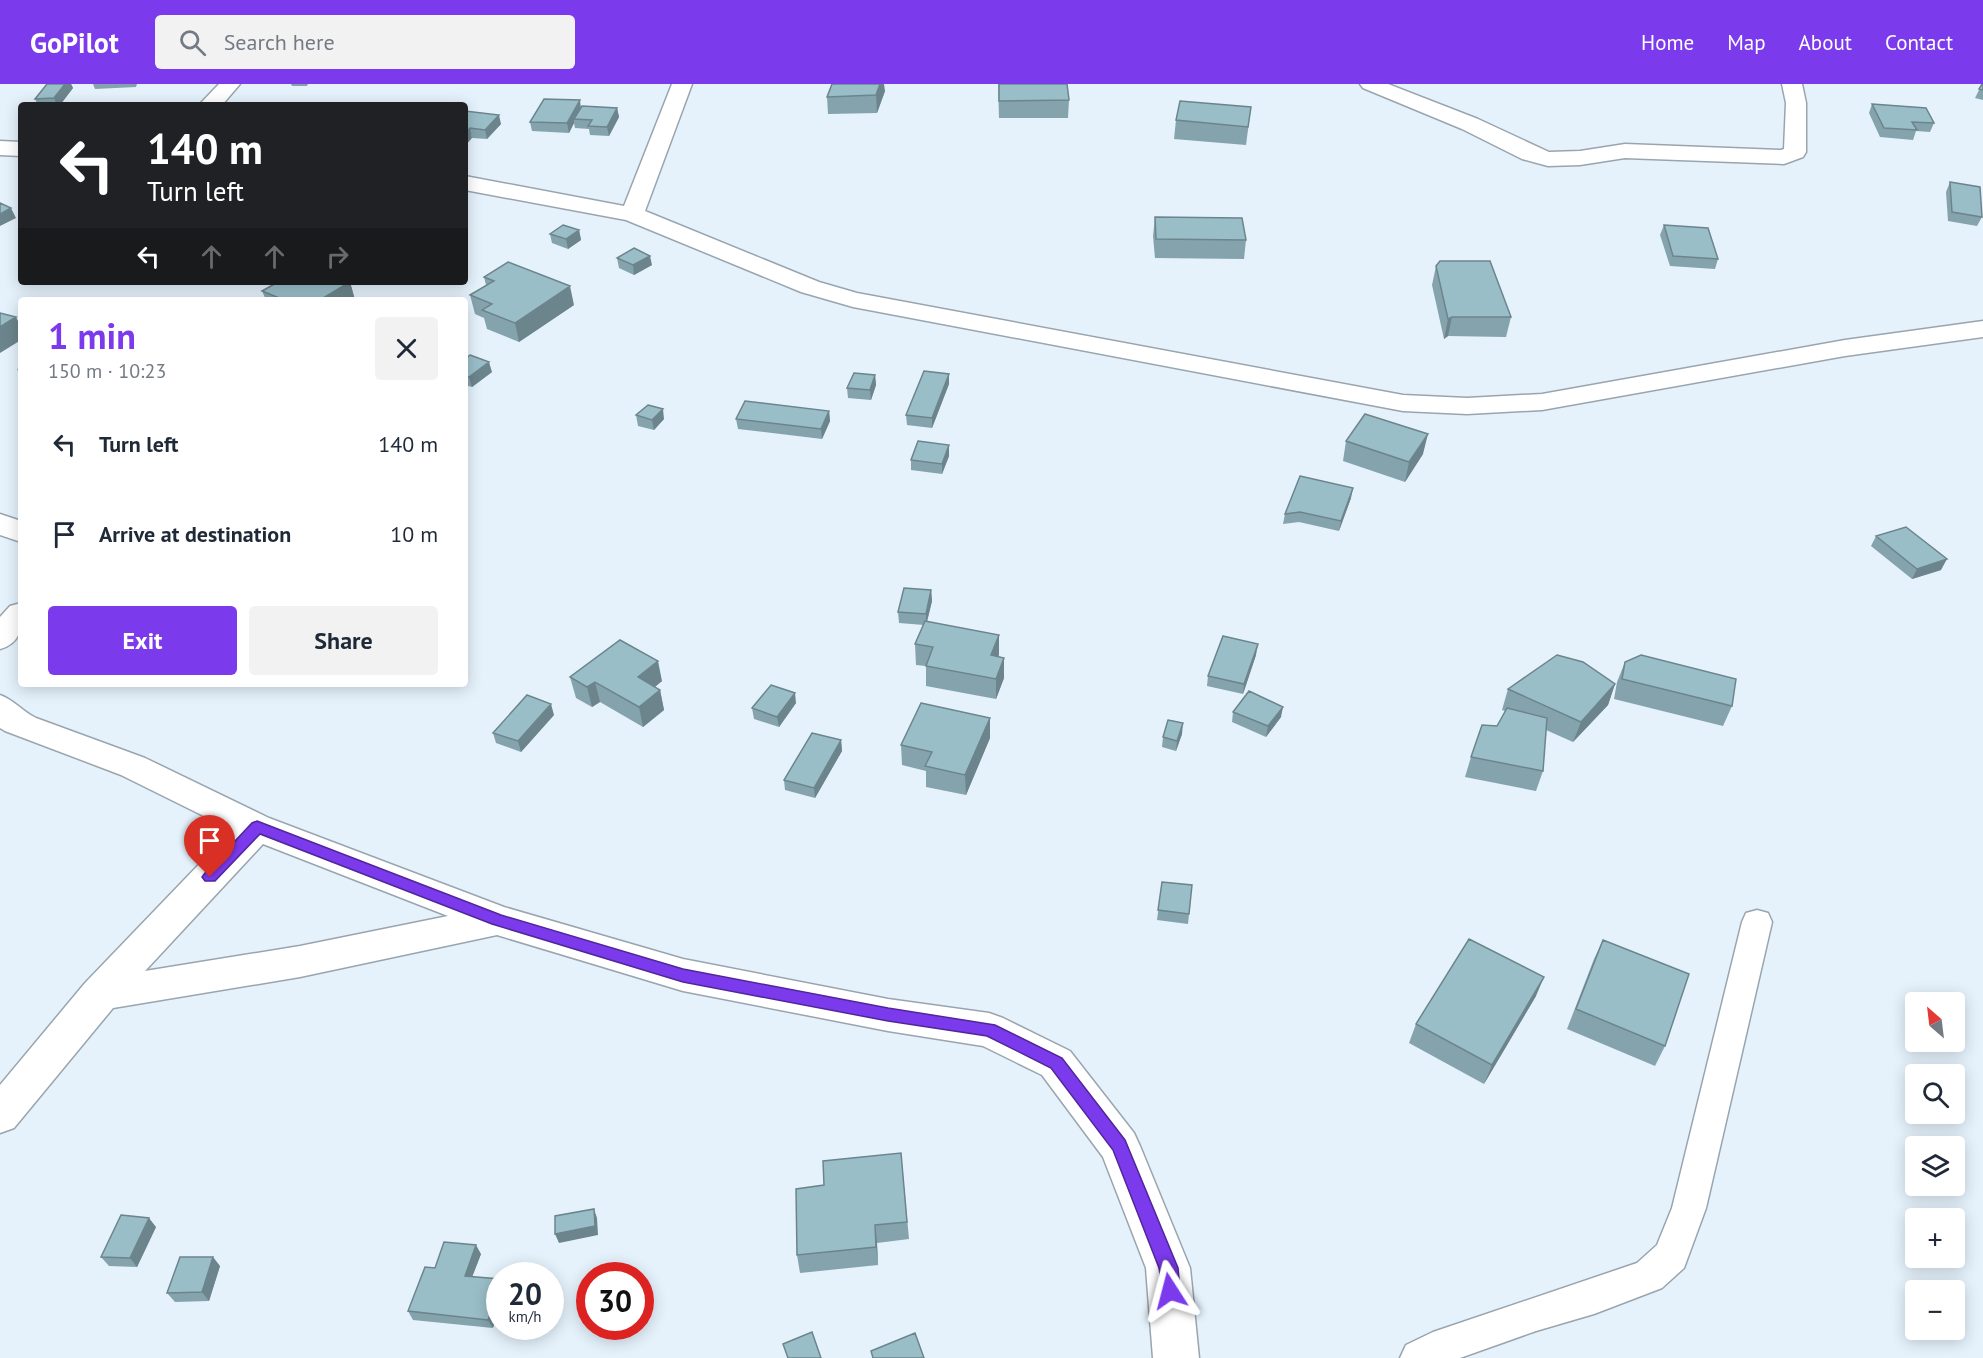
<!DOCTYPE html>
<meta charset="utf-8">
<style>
body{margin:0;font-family:"PT Sans",sans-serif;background:#f2f2f3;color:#1f2937;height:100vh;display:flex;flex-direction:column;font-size:22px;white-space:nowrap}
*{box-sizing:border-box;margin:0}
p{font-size:20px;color:#747a83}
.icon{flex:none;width:33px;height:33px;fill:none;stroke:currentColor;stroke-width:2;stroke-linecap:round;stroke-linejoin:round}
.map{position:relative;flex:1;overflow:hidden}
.panel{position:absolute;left:18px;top:213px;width:450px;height:390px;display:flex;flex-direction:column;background:#fff;border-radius:6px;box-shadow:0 3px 15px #0003}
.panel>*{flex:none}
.guide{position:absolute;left:18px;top:18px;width:450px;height:183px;border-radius:6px;box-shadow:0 3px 15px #0003;background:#202124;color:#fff;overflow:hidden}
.needle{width:39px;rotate:332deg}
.tools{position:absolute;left:1905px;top:908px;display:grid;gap:12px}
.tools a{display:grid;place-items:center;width:60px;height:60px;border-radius:6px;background:#fff;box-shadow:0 3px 15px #0003;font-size:30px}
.speed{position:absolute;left:486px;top:1178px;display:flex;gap:12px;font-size:30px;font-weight:700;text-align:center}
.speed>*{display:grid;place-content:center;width:78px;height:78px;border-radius:50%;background:#fff;box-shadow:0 3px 15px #0003;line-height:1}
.speed small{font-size:15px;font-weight:400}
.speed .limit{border:9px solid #d22;background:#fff;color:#111}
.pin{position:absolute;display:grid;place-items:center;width:51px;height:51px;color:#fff;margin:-62px -26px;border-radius:50% 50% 50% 0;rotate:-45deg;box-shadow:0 0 6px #0007}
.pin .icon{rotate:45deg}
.me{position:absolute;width:66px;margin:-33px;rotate:351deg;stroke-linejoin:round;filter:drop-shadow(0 0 4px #0008)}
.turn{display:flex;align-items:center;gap:21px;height:126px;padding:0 30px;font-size:27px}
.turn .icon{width:78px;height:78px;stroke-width:2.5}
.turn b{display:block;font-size:42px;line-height:51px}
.lanes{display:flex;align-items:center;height:57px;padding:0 30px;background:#0003;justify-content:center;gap:30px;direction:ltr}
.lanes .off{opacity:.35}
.round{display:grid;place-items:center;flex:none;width:63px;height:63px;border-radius:6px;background:#f2f2f3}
.summary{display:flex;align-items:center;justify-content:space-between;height:102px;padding:0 30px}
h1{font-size:36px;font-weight:600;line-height:45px;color:#7c3aed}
.button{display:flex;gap:12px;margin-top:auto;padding:12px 30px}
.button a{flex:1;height:69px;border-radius:6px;background:#7c3aed;color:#fff;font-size:24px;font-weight:600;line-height:69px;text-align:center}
.button a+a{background:#f2f2f3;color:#1f2937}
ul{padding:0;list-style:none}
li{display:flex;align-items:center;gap:18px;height:90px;padding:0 30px}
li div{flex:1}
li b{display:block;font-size:22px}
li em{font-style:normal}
header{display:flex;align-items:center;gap:36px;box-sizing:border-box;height:84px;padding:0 30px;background:#7c3aed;color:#fff}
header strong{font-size:28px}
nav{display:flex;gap:33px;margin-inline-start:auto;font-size:21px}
.search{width:420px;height:54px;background:#f2f2f3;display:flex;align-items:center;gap:15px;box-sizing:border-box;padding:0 21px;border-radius:6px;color:#747a83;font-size:22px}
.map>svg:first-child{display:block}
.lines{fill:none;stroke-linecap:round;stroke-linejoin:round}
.lane-casing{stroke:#99a5ae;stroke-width:3}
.street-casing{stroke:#99a5ae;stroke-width:3}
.lane{fill:#fff;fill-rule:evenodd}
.street{fill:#fff;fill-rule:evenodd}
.wall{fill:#84a3ac}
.shaded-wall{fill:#6c858c}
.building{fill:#9abec8;stroke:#6c858c;stroke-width:1.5}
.route{fill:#7c3aed;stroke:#51269a;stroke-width:1.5}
</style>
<header>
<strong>GoPilot</strong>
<div class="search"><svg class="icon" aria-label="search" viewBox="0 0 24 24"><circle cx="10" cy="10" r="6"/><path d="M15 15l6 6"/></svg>Search here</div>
<nav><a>Home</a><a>Map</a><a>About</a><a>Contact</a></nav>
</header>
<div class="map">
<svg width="1983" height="1274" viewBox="0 0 1983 1274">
<rect width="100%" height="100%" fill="#e5f2fc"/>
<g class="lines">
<g class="lane-casing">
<path id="lane" d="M 1757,826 L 1768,829 L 1772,838 L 1706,1124 L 1684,1184 L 1662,1204 L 1594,1230 L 1536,1247 L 1460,1274 L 1400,1274 L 1406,1261 L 1433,1248 L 1637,1179 L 1657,1161 L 1672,1124 L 1742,838 L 1746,829 Z"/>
</g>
<g class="street-casing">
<path id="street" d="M 219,0 L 240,0 L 222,21 L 199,21 Z
M 672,0 L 692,0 L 645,127 L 819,198 L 857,209 L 1403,311 L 1467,314 L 1542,310 L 1845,256 L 1983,237 L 1983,253 L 1845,272 L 1542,326 L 1467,330 L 1403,327 L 853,223 L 801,208 L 626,136 L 465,106 L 465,92 L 624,122 Z
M 1360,0 L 1388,0 L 1478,35 L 1549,68 L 1580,67 L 1625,60 L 1781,66 L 1784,65 L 1786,19 L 1782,0 L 1802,0 L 1806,19 L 1806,68 L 1803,73 L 1784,80 L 1625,74 L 1580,81 L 1548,82 L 1522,75 L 1462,45 L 1363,4 Z
M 0,57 L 21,58 L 21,72 L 0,71 Z
M 0,430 L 21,437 L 21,458 L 0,451 Z
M 21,519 C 21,540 24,558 0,565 L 0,533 L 10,522 Z
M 0,611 C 14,616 22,627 36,634 L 145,674 L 269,734 L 504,823 L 683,875 L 888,915 L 989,929 L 1003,934 L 1070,967 L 1134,1049 L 1140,1062 L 1190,1184 L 1199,1274 L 1153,1274 L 1146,1184 L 1103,1073 L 1042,991 L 983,962 L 888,947 L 683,907 L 497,851 L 300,893 L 113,924 L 14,1044 L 0,1049 L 0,1001 L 85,899 L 232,746 L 121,691 L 5,647 L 0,644 ZM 263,760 L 448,832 L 300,862 L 145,887 Z"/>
</g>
<use href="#lane" class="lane"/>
<use href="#street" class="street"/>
</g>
<path class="wall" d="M 47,0 L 71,0 L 73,4 L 60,21 L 38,21 L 35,15 Z
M 93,0 L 137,0 L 136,3 L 95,5 Z
M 291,0 L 308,0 L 307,2 L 292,2 Z
M 998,0 L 1067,0 L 1069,16 L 1068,34 L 999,34 Z
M 1982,0 L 1983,0 L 1983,16 L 1975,14 Z
M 885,7 L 877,29 L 828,30 L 827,13 Z
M 1872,20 L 1934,39 L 1930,48 L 1916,47 L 1913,56 L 1880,53 L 1869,29 Z
M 581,23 L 617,24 L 619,33 L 609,52 L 590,51 L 589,45 L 575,44 L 574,39 L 569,49 L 532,47 L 530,38 Z
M 1251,23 L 1246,61 L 1174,55 L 1176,36 Z
M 465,27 L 501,40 L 487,55 L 472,54 Z
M 1950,98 L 1982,133 L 1977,142 L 1948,137 L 1946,108 Z
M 1155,133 L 1246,156 L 1244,175 L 1155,174 L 1153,152 Z
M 1664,141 L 1718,175 L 1715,185 L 1670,182 L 1660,151 Z
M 579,146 L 581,156 L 568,165 L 552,159 L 550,150 Z
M 617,174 L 652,181 L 634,191 L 619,184 Z
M 1436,182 L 1511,233 L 1506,253 L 1448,252 L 1444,255 L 1432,201 Z
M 484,193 L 574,221 L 519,258 L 487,245 L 484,234 L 475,230 L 470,211 L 486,201 Z
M 350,198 L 355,216 L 266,216 L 262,207 Z
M 465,275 L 492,288 L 472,303 L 465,301 Z
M 21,283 L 21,293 L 17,285 Z
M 875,291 L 876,301 L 871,316 L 848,314 L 847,304 Z
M 949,300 L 932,344 L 907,341 L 906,331 Z
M 829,327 L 830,337 L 822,355 L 738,345 L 736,335 Z
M 636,331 L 664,335 L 654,346 L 638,342 Z
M 1346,357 L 1423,370 L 1405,398 L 1343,377 Z
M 949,372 L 942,390 L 911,386 L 911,376 Z
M 1351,414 L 1339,447 L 1299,438 L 1283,440 L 1285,430 Z
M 1876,452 L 1941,486 L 1912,495 L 1871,462 Z
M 931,506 L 932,517 L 927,538 L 999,551 L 998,573 L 1004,574 L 1004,594 L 996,615 L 926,602 L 926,582 L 916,581 L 915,560 L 924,541 L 899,539 L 898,528 Z
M 1256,571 L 1243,610 L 1207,602 L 1208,592 Z
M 1625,578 L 1732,622 L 1723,642 L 1614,615 L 1617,598 Z
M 570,593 L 662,597 L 655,603 L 660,606 L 664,626 L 643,643 L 600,618 L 592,623 L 576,614 Z
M 1615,600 L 1608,621 L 1573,658 L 1546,646 L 1543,687 L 1536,707 L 1465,693 L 1471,673 L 1497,642 L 1505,627 L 1502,626 L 1508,605 Z
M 796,619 L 779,643 L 754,635 L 752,624 Z
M 1233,628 L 1281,633 L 1266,653 L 1232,638 Z
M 554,631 L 521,668 L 496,659 L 493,649 Z
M 990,634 L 990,654 L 966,711 L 926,703 L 926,687 L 902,681 L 901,661 Z
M 1182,650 L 1176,667 L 1162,663 L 1163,653 Z
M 841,656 L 842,667 L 815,714 L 785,706 L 784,696 Z
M 1162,798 L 1192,801 L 1188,840 L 1157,836 Z
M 1603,856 L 1665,962 L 1655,982 L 1567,945 L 1594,875 Z
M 1536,912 L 1484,1000 L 1409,959 L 1416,940 Z
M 901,1069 L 909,1155 L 877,1159 L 878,1181 L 800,1189 L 797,1171 L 824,1101 Z
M 156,1143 L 137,1183 L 109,1182 L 101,1173 Z
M 481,1170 L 472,1193 L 493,1244 L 413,1236 L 408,1227 Z
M 220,1182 L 209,1217 L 175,1218 L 167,1209 Z"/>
<path class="shaded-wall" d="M 65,0 L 71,0 L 73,4 L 60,21 L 57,21 L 54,14 Z
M 880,0 L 884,0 L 885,7 L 877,29 L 876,11 Z
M 580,16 L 581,25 L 574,35 L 574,39 L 569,49 L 567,39 Z
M 617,24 L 619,33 L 609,52 L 607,43 Z
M 499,31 L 501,40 L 487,55 L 485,46 Z
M 470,44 L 472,54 L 465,62 L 465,50 Z
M 11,124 L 16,134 L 0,142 L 0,130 Z
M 579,146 L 581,156 L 568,165 L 566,155 Z
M 650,172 L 652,181 L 634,191 L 633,181 Z
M 350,198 L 355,216 L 320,216 Z
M 570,202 L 574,221 L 519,258 L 515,239 Z
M 16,233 L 21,243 L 21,256 L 0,269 L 0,243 Z
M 1452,233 L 1448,252 L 1444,255 L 1448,235 Z
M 489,278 L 492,288 L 472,303 L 469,293 Z
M 949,290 L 949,300 L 932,344 L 932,334 Z
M 875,291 L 876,301 L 871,316 L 870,306 Z
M 663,325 L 664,335 L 654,346 L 652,336 Z
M 829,327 L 830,337 L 822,355 L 821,345 Z
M 1428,350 L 1423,370 L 1405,398 L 1409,378 Z
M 949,361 L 949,372 L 942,390 L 942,380 Z
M 1353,404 L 1351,414 L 1339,447 L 1341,437 Z
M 1947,475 L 1941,486 L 1912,495 L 1917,485 Z
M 931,506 L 932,517 L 926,541 L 926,530 Z
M 999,551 L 999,571 L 991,592 L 991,571 Z
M 1258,560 L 1256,571 L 1243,610 L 1244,600 Z
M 1004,574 L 1004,594 L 996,615 L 996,595 Z
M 658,577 L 662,597 L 642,613 L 638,593 Z
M 595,598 L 600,618 L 592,623 L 587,603 Z
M 1615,600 L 1608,621 L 1573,658 L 1581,638 Z
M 660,606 L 664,626 L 643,643 L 639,623 Z
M 795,609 L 796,619 L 779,643 L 777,633 Z
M 551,620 L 554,631 L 521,668 L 518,657 Z
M 1283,623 L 1281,633 L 1266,653 L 1268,642 Z
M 990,634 L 990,654 L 966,711 L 965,691 Z
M 1183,639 L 1182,650 L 1176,667 L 1177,657 Z
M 841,656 L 842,667 L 815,714 L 814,704 Z
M 1544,893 L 1536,912 L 1484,1000 L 1492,981 Z
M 594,1125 L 597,1134 L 598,1151 L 559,1159 L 555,1150 Z
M 149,1134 L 156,1143 L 137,1183 L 130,1174 Z
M 875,1141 L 877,1159 L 878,1181 L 876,1163 Z
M 476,1161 L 481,1170 L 469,1201 L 465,1192 Z
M 213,1173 L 220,1182 L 209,1217 L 202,1208 Z
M 500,1202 L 500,1224 L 493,1244 L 488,1236 Z"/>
<path class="building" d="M 47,0 L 65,0 L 54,14 L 35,15 Z
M 832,0 L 880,0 L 876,11 L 827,13 Z
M 999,0 L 1067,0 L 1069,16 L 999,17 Z
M 1982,0 L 1983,0 L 1983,6 L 1979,5 Z
M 544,15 L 580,16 L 567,39 L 530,38 Z
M 1180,17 L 1251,23 L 1248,43 L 1176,36 Z
M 1872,20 L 1926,24 L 1934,39 L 1912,38 L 1917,46 L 1884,44 Z
M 582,22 L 617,24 L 607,43 L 588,42 L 592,36 L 574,35 Z
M 465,27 L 499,31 L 485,46 L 470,44 L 465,50 Z
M 1950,98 L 1980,103 L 1982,133 L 1952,128 Z
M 0,119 L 11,124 L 0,130 Z
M 1155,133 L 1242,134 L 1246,156 L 1156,155 Z
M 563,141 L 579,146 L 566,155 L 550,150 Z
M 1664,141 L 1708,144 L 1718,175 L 1673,172 Z
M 634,164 L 650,172 L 633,181 L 617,174 Z
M 1440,177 L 1490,177 L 1511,233 L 1452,233 L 1448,235 L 1436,182 Z
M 508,178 L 570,202 L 515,239 L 482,226 L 492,220 L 470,211 L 494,197 L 484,193 Z
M 278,198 L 350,198 L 320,216 L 284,216 L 262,207 Z
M 0,229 L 16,233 L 0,243 Z
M 470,271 L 489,278 L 469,293 L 465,292 L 465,275 Z
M 924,287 L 949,290 L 932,334 L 906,331 Z
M 854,289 L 875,291 L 870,306 L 847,304 Z
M 745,317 L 829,327 L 821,345 L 736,335 Z
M 648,321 L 663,325 L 652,336 L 636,331 Z
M 1365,330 L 1428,350 L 1409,378 L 1346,357 Z
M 918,357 L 949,361 L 942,380 L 911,376 Z
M 1300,392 L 1353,404 L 1341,437 L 1300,428 L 1285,430 Z
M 1906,443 L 1947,475 L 1917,485 L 1876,452 Z
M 904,504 L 931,506 L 926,530 L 898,528 Z
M 925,537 L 999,551 L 991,571 L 1004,574 L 996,595 L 926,582 L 933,563 L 915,560 Z
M 1223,552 L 1258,560 L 1244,600 L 1208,592 Z
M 620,556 L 658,577 L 638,593 L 660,606 L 639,623 L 595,598 L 587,603 L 570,593 Z
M 1557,571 L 1583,578 L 1615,600 L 1581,638 L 1508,605 Z
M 1641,571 L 1736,595 L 1732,622 L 1622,595 L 1625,578 Z
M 771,601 L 795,609 L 777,633 L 752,624 Z
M 1249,607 L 1283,623 L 1268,642 L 1233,628 Z
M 527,611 L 551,620 L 518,657 L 493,649 Z
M 921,619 L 990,634 L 965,691 L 925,682 L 932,668 L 901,661 Z
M 1507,624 L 1547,634 L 1543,687 L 1471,673 L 1482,641 L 1497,642 Z
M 1168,636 L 1183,639 L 1177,657 L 1163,653 Z
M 812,649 L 841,656 L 814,704 L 784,696 Z
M 1162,798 L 1192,801 L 1189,830 L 1158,826 Z
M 1469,855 L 1544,893 L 1492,981 L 1416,940 Z
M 1603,856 L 1689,890 L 1665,962 L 1576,925 Z
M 901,1069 L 907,1138 L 875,1141 L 876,1163 L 797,1171 L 796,1105 L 824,1101 L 823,1077 Z
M 594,1125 L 595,1142 L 555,1150 L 555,1132 Z
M 121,1131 L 149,1134 L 130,1174 L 101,1173 Z
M 444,1158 L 476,1161 L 465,1192 L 500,1195 L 500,1202 L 488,1236 L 408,1227 L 425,1183 L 435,1184 Z
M 180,1173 L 213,1173 L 202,1208 L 167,1209 Z
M 812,1248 L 821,1274 L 788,1274 L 783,1260 Z
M 915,1249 L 924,1274 L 873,1274 L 871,1267 Z"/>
<path class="route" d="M 257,737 L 501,831 L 683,885 L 888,924 L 995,941 L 1062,974 L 1125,1056 L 1178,1184 L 1180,1207 L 1177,1213 L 1170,1215 L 1164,1213 L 1159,1184 L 1113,1066 L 1051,984 L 987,952 L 888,937 L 683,898 L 492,840 L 260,750 L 215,797 L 205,797 L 202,793 L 205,789 L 252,739 Z"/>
</svg>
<div class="tools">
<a><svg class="needle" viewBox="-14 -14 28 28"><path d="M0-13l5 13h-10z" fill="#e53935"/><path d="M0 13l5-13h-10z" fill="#747a83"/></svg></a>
<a><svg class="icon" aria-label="search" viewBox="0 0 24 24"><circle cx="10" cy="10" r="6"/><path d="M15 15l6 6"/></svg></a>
<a><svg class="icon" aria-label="layers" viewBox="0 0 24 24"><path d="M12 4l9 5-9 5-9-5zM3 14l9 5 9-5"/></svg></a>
<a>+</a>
<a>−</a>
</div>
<div class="speed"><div>20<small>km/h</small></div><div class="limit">30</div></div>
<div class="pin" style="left:210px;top:793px;background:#d93025"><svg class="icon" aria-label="arrive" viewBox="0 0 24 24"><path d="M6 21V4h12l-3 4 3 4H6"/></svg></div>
<svg class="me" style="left:1170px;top:1207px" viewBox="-20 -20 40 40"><path d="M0-17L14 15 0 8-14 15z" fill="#7c3aed" stroke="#fff" stroke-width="4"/></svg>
<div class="guide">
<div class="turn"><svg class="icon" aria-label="left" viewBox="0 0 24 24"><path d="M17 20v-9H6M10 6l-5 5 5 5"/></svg><div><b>140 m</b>Turn left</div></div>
<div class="lanes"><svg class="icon" aria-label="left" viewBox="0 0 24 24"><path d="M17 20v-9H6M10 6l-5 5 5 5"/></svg><svg class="icon off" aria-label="ahead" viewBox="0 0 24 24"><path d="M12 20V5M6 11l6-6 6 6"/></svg><svg class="icon off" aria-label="ahead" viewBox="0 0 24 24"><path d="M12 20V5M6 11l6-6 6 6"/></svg><svg class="icon off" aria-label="right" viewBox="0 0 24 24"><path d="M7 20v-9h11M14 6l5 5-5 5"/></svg></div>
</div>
<section class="panel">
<div class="summary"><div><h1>1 min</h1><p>150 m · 10:23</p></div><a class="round"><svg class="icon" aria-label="close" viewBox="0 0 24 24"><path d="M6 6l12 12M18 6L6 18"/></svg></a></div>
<ul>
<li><svg class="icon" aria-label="left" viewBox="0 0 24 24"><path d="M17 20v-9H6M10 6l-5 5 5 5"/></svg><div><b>Turn left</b></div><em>140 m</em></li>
<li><svg class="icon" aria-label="arrive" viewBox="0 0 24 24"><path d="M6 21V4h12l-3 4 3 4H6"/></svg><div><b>Arrive at destination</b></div><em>10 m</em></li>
</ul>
<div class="button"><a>Exit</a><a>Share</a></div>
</section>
</div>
